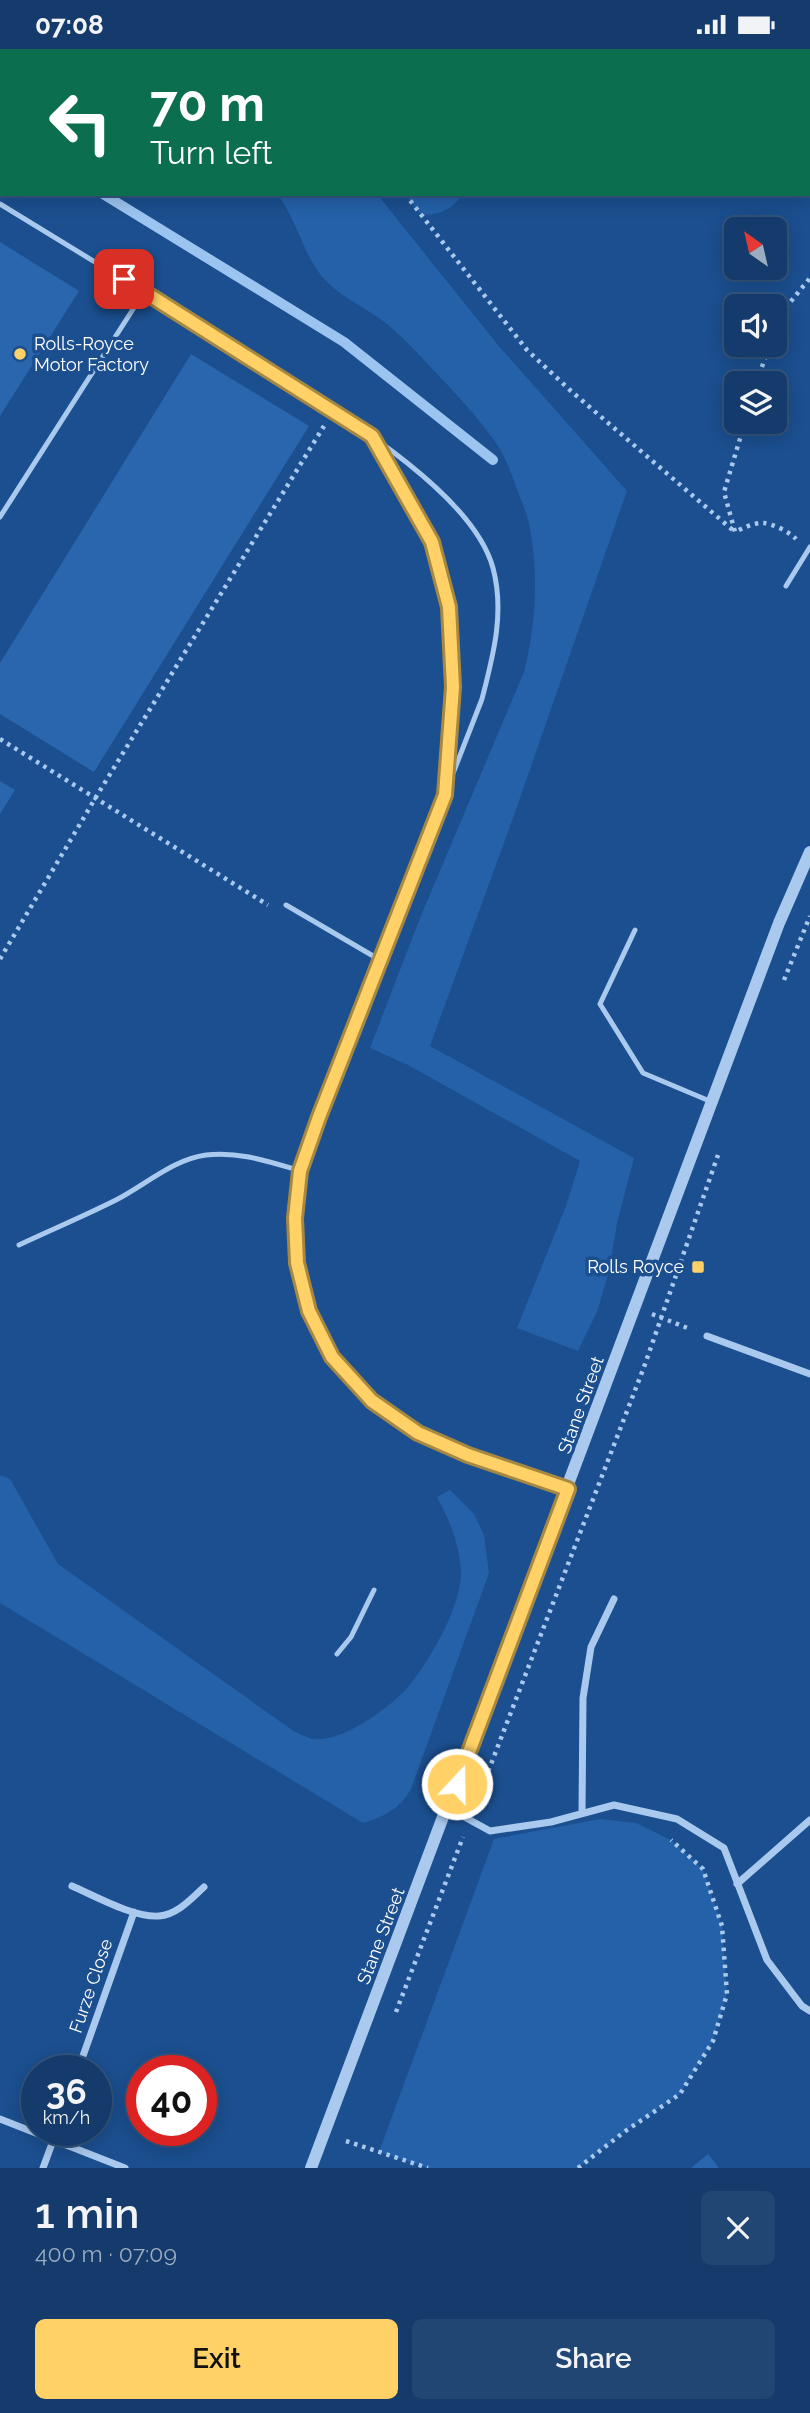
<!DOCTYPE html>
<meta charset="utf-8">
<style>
body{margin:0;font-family:Raleway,sans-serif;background:#214673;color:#f1f3f6;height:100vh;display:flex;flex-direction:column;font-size:26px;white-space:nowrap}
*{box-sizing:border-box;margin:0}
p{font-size:23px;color:#9dadc1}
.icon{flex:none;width:38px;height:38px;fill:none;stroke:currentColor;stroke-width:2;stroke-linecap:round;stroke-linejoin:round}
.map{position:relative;height:2119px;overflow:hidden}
.details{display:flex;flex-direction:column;background:#143b6b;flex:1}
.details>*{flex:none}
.guide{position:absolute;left:0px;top:0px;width:810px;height:147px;box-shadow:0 4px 18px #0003,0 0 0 2px #33557e;background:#0b6e4f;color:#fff;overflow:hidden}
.needle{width:46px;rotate:326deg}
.fabs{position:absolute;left:724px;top:168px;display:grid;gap:14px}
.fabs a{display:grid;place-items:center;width:63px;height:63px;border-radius:10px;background:#143b6b;box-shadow:0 4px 18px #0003,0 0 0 2px #33557e;font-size:35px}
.speed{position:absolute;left:21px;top:2006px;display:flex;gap:14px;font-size:35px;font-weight:700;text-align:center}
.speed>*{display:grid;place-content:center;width:91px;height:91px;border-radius:50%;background:#143b6b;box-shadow:0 4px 18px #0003,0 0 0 2px #33557e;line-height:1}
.speed small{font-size:18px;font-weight:400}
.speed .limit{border:10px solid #d22;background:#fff;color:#111}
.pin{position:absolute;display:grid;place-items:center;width:60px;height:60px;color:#fff;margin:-30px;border-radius:14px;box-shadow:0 4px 10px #0006}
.me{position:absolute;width:77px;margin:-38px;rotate:21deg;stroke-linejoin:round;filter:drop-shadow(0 0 5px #0008)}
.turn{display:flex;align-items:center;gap:24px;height:147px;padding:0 35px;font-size:32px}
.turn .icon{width:91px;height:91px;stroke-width:2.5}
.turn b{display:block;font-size:49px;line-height:60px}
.round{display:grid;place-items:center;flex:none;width:74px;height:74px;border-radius:10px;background:#214673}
.summary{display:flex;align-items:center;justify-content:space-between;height:119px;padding:0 35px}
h1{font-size:42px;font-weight:600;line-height:52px}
.button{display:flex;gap:14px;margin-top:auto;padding:14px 35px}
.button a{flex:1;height:80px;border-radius:10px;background:#ffd166;color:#111;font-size:28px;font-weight:600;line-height:80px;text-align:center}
.button a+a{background:#214673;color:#f1f3f6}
.status{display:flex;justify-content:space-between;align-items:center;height:49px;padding:0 35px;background:#143b6b;direction:ltr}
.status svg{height:19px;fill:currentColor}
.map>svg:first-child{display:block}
.green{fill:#2461a8}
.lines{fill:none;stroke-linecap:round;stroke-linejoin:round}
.stream{stroke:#9cc4f0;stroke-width:10}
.building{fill:#2a66ad}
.path{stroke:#a9c9ee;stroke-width:4.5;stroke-dasharray:3.5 5;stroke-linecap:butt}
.service{stroke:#a9c9ee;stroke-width:5}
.minor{stroke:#a9c9ee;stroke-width:7}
.tertiary{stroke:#a9c9ee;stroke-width:12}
.route-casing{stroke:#a68842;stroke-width:18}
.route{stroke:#ffd166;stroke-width:12}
.poi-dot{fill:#ffd166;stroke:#1b4f8f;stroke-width:2.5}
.labels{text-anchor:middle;stroke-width:7;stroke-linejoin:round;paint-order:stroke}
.poi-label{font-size:18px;fill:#fff;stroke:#1b4f8f;text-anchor:start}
.street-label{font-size:18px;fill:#fff;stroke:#1b4f8f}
</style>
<div class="status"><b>07:08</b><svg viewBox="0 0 49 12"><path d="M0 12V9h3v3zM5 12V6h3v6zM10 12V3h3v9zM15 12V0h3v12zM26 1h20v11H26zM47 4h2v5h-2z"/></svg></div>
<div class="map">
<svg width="810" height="2119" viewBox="0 0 810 2119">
<rect width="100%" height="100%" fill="#1b4f8f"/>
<path class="green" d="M 45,0 L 260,0 L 261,2 L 48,2 Z
M 296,0 L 475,0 L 475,2 L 297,2 Z
M 277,145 L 377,145 L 498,296 L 627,442 L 513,769 L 430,997 L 634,1109 L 617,1174 L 609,1223 L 597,1263 L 578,1302 L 517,1279 L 566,1157 L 580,1112 L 408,1016 L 370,999 L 420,869 L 524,623 C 536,576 539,523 529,475 C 527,464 521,452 517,440 C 512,426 506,410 498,397 C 481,372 460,349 440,328 C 423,310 406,291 387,275 C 368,260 344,250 327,233 C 303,209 298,171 277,145 Z
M 405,145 L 462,145 C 453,161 439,166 421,166 Z
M 0,1426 L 10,1430 L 58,1515 L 295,1683 C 302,1685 308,1690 315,1690 C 342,1693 390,1659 407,1639 C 429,1613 461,1558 461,1524 C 460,1496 450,1472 437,1448 L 450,1441 L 474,1465 L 484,1486 L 489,1524 L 411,1740 C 399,1761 385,1767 363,1774 L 0,1554 Z
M 600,1770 L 636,1774 L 671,1791 L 703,1820 L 722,1877 L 727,1945 L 713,1992 L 680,2045 L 624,2083 L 578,2119 L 428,2119 L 379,2103 L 494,1790 Z"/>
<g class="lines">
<path class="stream" d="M 0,82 L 2,83
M 103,145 L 344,293 L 493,411"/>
</g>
<path class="building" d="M 0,193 L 79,242 L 0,367 Z
M 191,305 L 309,377 L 94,723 L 0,665 L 0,614 Z
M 0,732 L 15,741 L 0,765 Z
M 708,2105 L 719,2119 L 691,2119 Z"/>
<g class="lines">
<path class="path" d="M 291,0 L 292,2
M 405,145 L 527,301 L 571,342 L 735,483
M 775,282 L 783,262 L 810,229
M 756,334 L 770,296
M 745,373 L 724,443 L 735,483 C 743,479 755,473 764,474 C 773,475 790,483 796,490
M 0,690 L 268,856
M 0,910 L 96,748 L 324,377
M 784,931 L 810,867
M 652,1265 L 690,1280
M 476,1754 L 644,1318 L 718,1106
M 396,1963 L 463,1788
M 346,2092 L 428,2119
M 578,2119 L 624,2083 L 680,2045 L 713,1992 L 727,1945 L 722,1877 L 703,1820 L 671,1791"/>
<path class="service" d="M 0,155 L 144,243
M 375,393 L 432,493 L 449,558 L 453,638 L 446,740
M 0,468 L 144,243 C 187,268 228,295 270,322 C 336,363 472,442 493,519 C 505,564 493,607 482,650 L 319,1068 C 313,1086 304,1105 300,1123 C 279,1229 323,1335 420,1385 C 466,1408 516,1423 565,1439
M 786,537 L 810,498
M 286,856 L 380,911
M 635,881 L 600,955 L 643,1024 L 712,1053
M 19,1196 C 51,1181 84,1167 116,1151 C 145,1136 174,1110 206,1106 C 239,1102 270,1113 301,1122
M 337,1605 L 351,1588 L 374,1541"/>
<path class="minor" d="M 707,1287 L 810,1325
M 448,1759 L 490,1782 L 551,1773 L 614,1756 L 677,1770 L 724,1799 L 767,1911 L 802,1957 L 810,1962
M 582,1764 L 583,1649 L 591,1598 L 614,1550
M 737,1835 L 810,1771
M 72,1837 C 95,1847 134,1869 159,1867 C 177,1866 192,1849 204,1838
M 78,2021 L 134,1863
M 0,2070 L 125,2119
M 43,2119 L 57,2081"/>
<path class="tertiary" d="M 311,2119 L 779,874 L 810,803"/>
</g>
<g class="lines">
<g class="route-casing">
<path id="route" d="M 124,230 L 372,387 L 432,493 L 449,558 L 453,638 L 445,746 L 319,1068 L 300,1122 L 295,1169 L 297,1214 L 309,1262 L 332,1308 L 372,1352 L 418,1384 L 468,1406 L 568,1440 L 457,1735"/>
</g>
<use href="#route" class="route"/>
</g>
<g class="poi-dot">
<circle cx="20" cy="305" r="7"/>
<rect x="691" y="1211" width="14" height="14" rx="3.5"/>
</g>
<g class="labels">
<g class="poi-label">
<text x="34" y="301">Rolls-Royce<tspan x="34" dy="21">Motor Factory</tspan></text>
<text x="684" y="1224" text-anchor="end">Rolls Royce</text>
</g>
<g class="street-label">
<text transform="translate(581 1356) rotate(-70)" y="6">Stane Street</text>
<text transform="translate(381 1887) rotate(-69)" y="6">Stane Street</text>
<text transform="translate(91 1937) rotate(-71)" y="6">Furze Close</text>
</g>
</g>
</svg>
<div class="fabs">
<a><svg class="needle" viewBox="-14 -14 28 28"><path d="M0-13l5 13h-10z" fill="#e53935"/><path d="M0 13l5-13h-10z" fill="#9dadc1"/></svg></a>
<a><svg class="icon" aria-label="sound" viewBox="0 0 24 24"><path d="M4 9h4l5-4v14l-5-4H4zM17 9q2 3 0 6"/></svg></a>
<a><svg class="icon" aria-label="layers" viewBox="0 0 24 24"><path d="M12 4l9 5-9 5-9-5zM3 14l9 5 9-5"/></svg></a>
</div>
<div class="speed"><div>36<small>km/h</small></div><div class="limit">40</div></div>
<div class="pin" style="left:124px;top:230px;background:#d93025"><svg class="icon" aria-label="arrive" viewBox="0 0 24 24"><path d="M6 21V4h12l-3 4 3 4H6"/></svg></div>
<svg class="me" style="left:457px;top:1735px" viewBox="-20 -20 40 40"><circle r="17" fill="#ffd166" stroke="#fff" stroke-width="3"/><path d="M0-11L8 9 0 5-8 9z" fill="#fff"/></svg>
<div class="guide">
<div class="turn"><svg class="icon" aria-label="left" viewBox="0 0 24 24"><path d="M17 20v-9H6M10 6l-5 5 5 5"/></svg><div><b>70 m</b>Turn left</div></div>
</div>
</div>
<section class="details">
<div class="summary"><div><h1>1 min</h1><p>400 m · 07:09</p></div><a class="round"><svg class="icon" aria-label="close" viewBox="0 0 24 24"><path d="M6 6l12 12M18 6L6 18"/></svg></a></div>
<div class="button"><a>Exit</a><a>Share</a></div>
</section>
